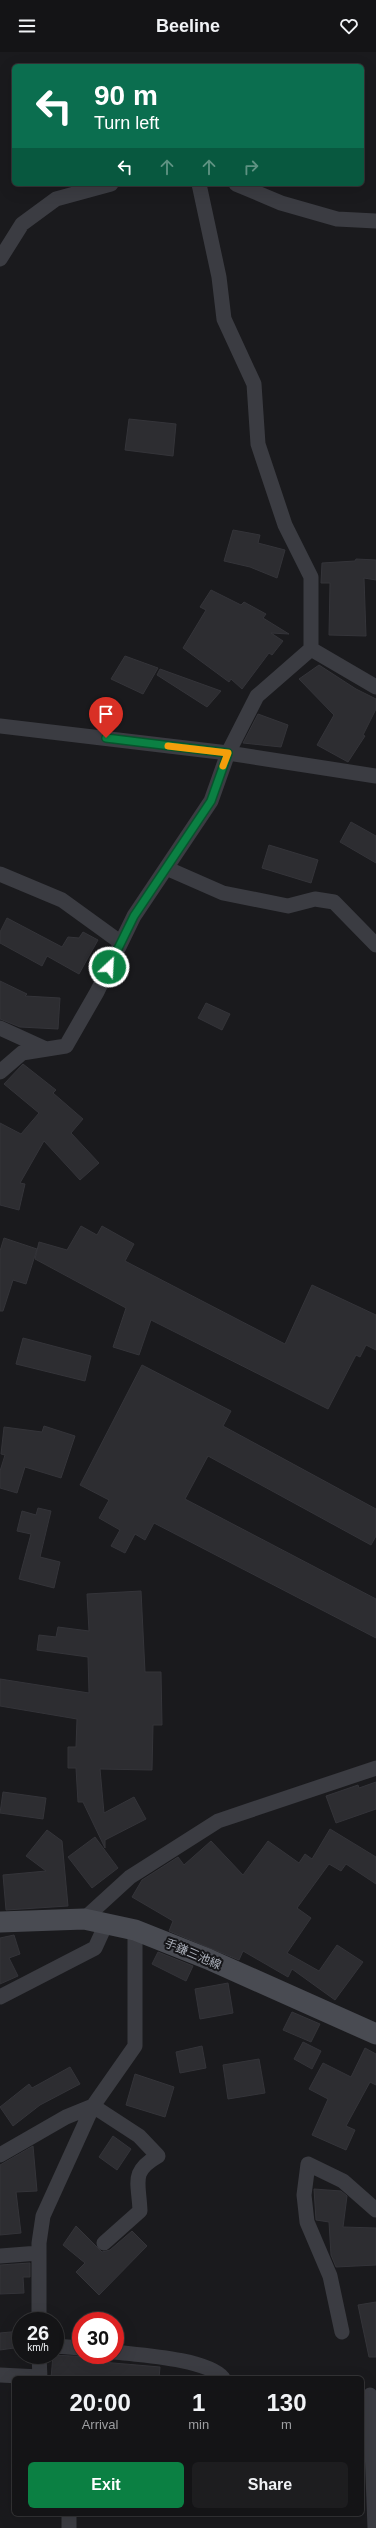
<!DOCTYPE html>
<meta charset="utf-8">
<style>
body{margin:0;font-family:Helvetica,"Noto Sans JP",sans-serif;background:#1d1d1f;color:#f1f3f6;height:100vh;display:flex;flex-direction:column;font-size:15px;white-space:nowrap}
*{box-sizing:border-box;margin:0}
p{font-size:13px;color:#9d9ea1}
.icon{flex:none;width:22px;height:22px;fill:none;stroke:currentColor;stroke-width:2;stroke-linecap:round;stroke-linejoin:round}
.map{position:relative;flex:1;overflow:hidden}
.panel{position:absolute;left:12px;top:2324px;width:352px;height:140px;display:flex;flex-direction:column;background:#141416;border-radius:6px;box-shadow:0 4px 16px #0002,0 0 0 1px #333335}
.panel>*{flex:none}
.hud{position:absolute;left:12px;top:12px;width:352px;height:122px;border-radius:6px;box-shadow:0 4px 16px #0002,0 0 0 1px #333335;background:#0b6e4f;color:#fff;overflow:hidden}
.speed{position:absolute;left:12px;top:2260px;display:flex;gap:8px;font-size:20px;font-weight:700;text-align:center}
.speed>*{display:grid;place-content:center;width:52px;height:52px;border-radius:50%;background:#141416;box-shadow:0 4px 16px #0002,0 0 0 1px #333335;line-height:1}
.speed small{font-size:10px;font-weight:400}
.speed .limit{border:6px solid #d22;background:#fff;color:#111}
.pin{position:absolute;display:grid;place-items:center;width:34px;height:34px;color:#fff;margin:-41px -17px;border-radius:50% 50% 50% 0;rotate:-45deg;box-shadow:0 0 4px #0007}
.pin .icon{rotate:45deg}
.me{position:absolute;width:44px;margin:-22px;rotate:25deg;stroke-linejoin:round;filter:drop-shadow(0 0 3px #0008)}
.turn{display:flex;align-items:center;gap:14px;height:84px;padding:0 16px;font-size:18px}
.turn .icon{width:52px;height:52px;stroke-width:2.5}
.turn b{display:block;font-size:28px;line-height:34px}
.lanes{display:flex;align-items:center;height:38px;padding:0 16px;background:#0003;justify-content:center;gap:20px;direction:ltr}
.lanes .off{opacity:.35}
.eta{display:flex;justify-content:space-evenly;align-items:center;height:68px;text-align:center}
.eta b{font-size:24px;font-weight:700;line-height:28px}
.action{display:flex;gap:8px;margin-top:auto;padding:8px 16px}
.action a{flex:1;height:46px;border-radius:6px;background:#0b8043;color:#fff;font-size:16px;font-weight:700;line-height:46px;text-align:center}
.action a+a{background:#1d1d1f;color:#f1f3f6}
header{display:flex;justify-content:space-between;align-items:center;height:52px;padding:0 16px;background:#141416;font-size:18px;font-weight:700}
.map>svg:first-child{display:block}
.building{fill:#2d2d31;stroke:#343439}
.lines{fill:none;stroke-linecap:round;stroke-linejoin:round}
.street{stroke:#3b3c42;stroke-width:15}
.secondary{stroke:#494b52;stroke-width:21}
.route-casing{stroke:#07532c;stroke-width:10}
.route{stroke:#0b8043;stroke-width:7}
.slow{stroke:#f59e0b;stroke-width:7}
.labels{text-anchor:middle;stroke-width:4;stroke-linejoin:round;paint-order:stroke}
.street-label{font-size:12px;fill:#adb2bc;stroke:#151518}
</style>
<header><svg class="icon" aria-label="menu" viewBox="0 0 24 24"><path d="M4 6h16M4 12h16M4 18h16"/></svg>Beeline<svg class="icon" aria-label="heart" viewBox="0 0 24 24"><path d="M12 20l-8-8c-3-5 5-10 8-4 3-6 11-1 8 4z"/></svg></header>
<div class="map">
<svg width="376" height="2476" viewBox="0 0 376 2476">
<rect width="100%" height="100%" fill="#1a1a1d"/>
<path class="building" d="M 129,367 L 176,372 L 173,404 L 125,398 Z
M 233,478 L 260,483 L 258,491 L 285,498 L 277,526 L 250,515 L 224,509 Z
M 356,507 L 376,508 L 376,528 L 364,526 L 366,584 L 329,583 L 330,531 L 321,531 L 322,511 L 355,509 Z
M 211,538 L 241,553 L 244,550 L 266,562 L 263,566 L 289,582 L 271,581 L 283,589 L 272,603 L 269,601 L 242,637 L 231,627 L 229,630 L 183,596 L 206,558 L 200,555 Z
M 125,604 L 158,616 L 143,642 L 111,627 Z
M 319,613 L 356,637 L 376,647 L 376,657 L 363,683 L 365,684 L 348,710 L 317,693 L 334,663 L 299,627 Z
M 160,617 L 221,639 L 207,655 L 157,623 Z
M 258,662 L 288,673 L 281,695 L 243,691 Z
M 351,770 L 376,784 L 376,811 L 340,790 Z
M 269,793 L 318,808 L 311,831 L 262,816 Z
M 7,866 L 62,895 L 68,885 L 79,886 L 83,880 L 98,888 L 79,922 L 47,904 L 42,914 L 0,891 L 0,880 Z
M 0,929 L 27,942 L 25,944 L 60,946 L 58,977 L 20,975 L 0,967 Z
M 206,951 L 230,962 L 222,978 L 198,966 Z
M 23,1012 L 56,1038 L 53,1041 L 83,1067 L 71,1081 L 99,1111 L 80,1128 L 44,1089 L 20,1131 L 25,1132 L 19,1158 L 0,1153 L 0,1071 L 21,1082 L 39,1061 L 4,1032 Z
M 81,1174 L 97,1183 L 102,1174 L 134,1192 L 125,1209 L 285,1292 L 312,1233 L 376,1263 L 376,1298 L 366,1293 L 360,1305 L 356,1303 L 328,1357 L 151,1268 L 139,1303 L 113,1295 L 126,1256 L 35,1207 L 39,1190 L 67,1198 Z
M 4,1186 L 37,1197 L 26,1232 L 13,1228 L 3,1259 L 0,1259 L 0,1199 Z
M 23,1286 L 91,1304 L 85,1329 L 16,1312 Z
M 142,1313 L 231,1359 L 223,1374 L 376,1457 L 376,1484 L 371,1493 L 208,1404 L 185,1447 L 376,1547 L 376,1586 L 154,1471 L 145,1488 L 135,1482 L 125,1501 L 111,1494 L 120,1478 L 99,1466 L 109,1448 L 80,1433 Z
M 44,1374 L 75,1384 L 61,1426 L 25,1415 L 17,1441 L 0,1436 L 0,1419 L 5,1403 L 1,1402 L 4,1375 L 42,1380 Z
M 38,1456 L 51,1459 L 40,1505 L 60,1510 L 54,1536 L 19,1527 L 31,1482 L 17,1479 L 22,1459 L 36,1463 Z
M 141,1539 L 145,1620 L 161,1620 L 162,1673 L 153,1673 L 152,1718 L 100,1717 L 104,1761 L 134,1745 L 146,1767 L 105,1788 L 105,1796 L 83,1750 L 78,1750 L 76,1716 L 68,1716 L 68,1695 L 76,1695 L 77,1667 L 0,1654 L 0,1627 L 89,1641 L 88,1605 L 37,1598 L 39,1583 L 56,1585 L 58,1575 L 89,1579 L 87,1542 Z
M 376,1730 L 376,1757 L 336,1771 L 326,1744 L 358,1733 L 359,1736 Z
M 3,1740 L 46,1746 L 43,1767 L 0,1761 Z
M 330,1777 L 376,1805 L 376,1832 L 346,1812 L 341,1819 L 329,1812 L 297,1856 L 311,1866 L 287,1901 L 319,1919 L 337,1893 L 363,1910 L 335,1948 L 292,1917 L 288,1925 L 243,1899 L 239,1908 L 169,1879 L 173,1869 L 132,1845 L 142,1828 L 178,1805 L 184,1813 L 211,1789 L 243,1823 L 268,1789 L 299,1811 L 305,1802 L 312,1807 Z
M 47,1778 L 62,1789 L 68,1854 L 6,1858 L 3,1823 L 46,1819 L 26,1804 Z
M 95,1785 L 118,1816 L 92,1836 L 68,1805 Z
M 14,1883 L 20,1902 L 9,1906 L 18,1924 L 0,1932 L 0,1886 Z
M 158,1900 L 193,1914 L 186,1929 L 152,1912 Z
M 228,1931 L 233,1961 L 200,1967 L 195,1937 Z
M 292,1960 L 320,1972 L 311,1990 L 283,1978 Z
M 303,1990 L 321,1999 L 312,2017 L 294,2007 Z
M 202,1994 L 206,2016 L 180,2021 L 176,2000 Z
M 365,1996 L 376,2002 L 376,2033 L 370,2030 L 346,2074 L 355,2078 L 346,2098 L 312,2083 L 328,2047 L 309,2037 L 323,2011 L 351,2025 Z
M 259,2007 L 265,2041 L 228,2047 L 223,2013 Z
M 70,2015 L 80,2032 L 40,2053 L 13,2074 L 0,2055 L 29,2032 L 32,2036 Z
M 135,2022 L 174,2035 L 165,2065 L 126,2053 Z
M 113,2084 L 131,2097 L 117,2118 L 99,2105 Z
M 33,2094 L 37,2139 L 16,2140 L 21,2181 L 0,2183 L 0,2113 Z
M 314,2137 L 341,2139 L 347,2144 L 343,2175 L 376,2176 L 376,2213 L 336,2215 L 331,2203 L 329,2170 L 316,2168 Z
M 76,2174 L 102,2200 L 110,2198 L 132,2179 L 147,2194 L 99,2243 L 76,2220 L 85,2211 L 63,2193 Z
M 30,2211 L 30,2225 L 23,2225 L 24,2241 L 0,2242 L 0,2213 Z
M 376,2250 L 376,2305 L 369,2305 L 358,2253 Z
M 21,2279 L 21,2295 L 0,2298 L 0,2281 Z
M 53,2303 L 91,2305 L 90,2309 L 160,2315 L 159,2326 L 51,2326 Z"/>
<g class="lines">
<path class="street" d="M 199,132 L 219,225 L 224,267 L 254,332 L 258,392 L 285,473 L 311,525 L 311,597 L 376,635
M 236,132 L 281,151 L 337,167 L 376,169
M 0,207 L 22,172 L 56,147 L 111,132
M 0,674 L 228,701 L 376,724
M 166,816 L 223,841 L 288,854 L 315,847 L 334,850 L 376,893
M 0,822 L 62,848 L 120,890
M 0,976 L 46,997
M 0,1020 L 22,1001 L 66,994 L 97,940 L 134,864 L 211,749 L 228,701 L 257,644 L 311,597
M 84,1867 L 130,1825 L 218,1769 L 376,1716
M 0,1945 L 95,1896 L 106,1872
M 0,2103 L 66,2065 L 93,2054 L 139,2084 L 158,2104 C 130,2120 139,2130 140,2159 L 104,2191
M 0,2204 L 39,2201
M 39,2269 L 39,2191 L 43,2164 L 93,2054 L 135,1994 L 135,1878
M 342,2280 L 330,2224 L 307,2170 L 304,2143 L 308,2112 L 343,2129 L 376,2158
M 55,2294 L 81,2296
M 115,2300 C 140,2303 207,2307 223,2326
M 39,2303 L 40,2326
M 0,2323 L 40,2325
M 370,2343 L 375,2476
M 69,2476 L 69,2462"/>
<path class="secondary" d="M 0,1870 L 84,1867 L 135,1878 L 208,1907 L 376,1982"/>
</g>
<g class="lines">
<g class="route-casing">
<path id="route" d="M 106,686 L 228,701 L 211,749 L 134,864 L 109,915"/>
</g>
<use href="#route" class="route"/>
<path class="slow" d="M 168,694 L 228,701 L 223,714"/>
</g>
<g class="labels">
<g class="street-label">
<text transform="translate(193 1902) rotate(23)" y="4">手鎌三池線</text>
</g>
</g>
</svg>
<div class="speed"><div>26<small>km/h</small></div><div class="limit">30</div></div>
<div class="pin" style="left:106px;top:686px;background:#d93025"><svg class="icon" aria-label="arrive" viewBox="0 0 24 24"><path d="M6 21V4h12l-3 4 3 4H6"/></svg></div>
<svg class="me" style="left:109px;top:915px" viewBox="-20 -20 40 40"><circle r="17" fill="#0b8043" stroke="#fff" stroke-width="3"/><path d="M0-11L8 9 0 5-8 9z" fill="#fff"/></svg>
<div class="hud">
<div class="turn"><svg class="icon" aria-label="left" viewBox="0 0 24 24"><path d="M17 20v-9H6M10 6l-5 5 5 5"/></svg><div><b>90 m</b>Turn left</div></div>
<div class="lanes"><svg class="icon" aria-label="left" viewBox="0 0 24 24"><path d="M17 20v-9H6M10 6l-5 5 5 5"/></svg><svg class="icon off" aria-label="ahead" viewBox="0 0 24 24"><path d="M12 20V5M6 11l6-6 6 6"/></svg><svg class="icon off" aria-label="ahead" viewBox="0 0 24 24"><path d="M12 20V5M6 11l6-6 6 6"/></svg><svg class="icon off" aria-label="right" viewBox="0 0 24 24"><path d="M7 20v-9h11M14 6l5 5-5 5"/></svg></div>
</div>
<section class="panel">
<div class="eta">
<div><b>20:00</b><p>Arrival</p></div>
<div><b>1</b><p>min</p></div>
<div><b>130</b><p>m</p></div>
</div>
<div class="action"><a>Exit</a><a>Share</a></div>
</section>
</div>
